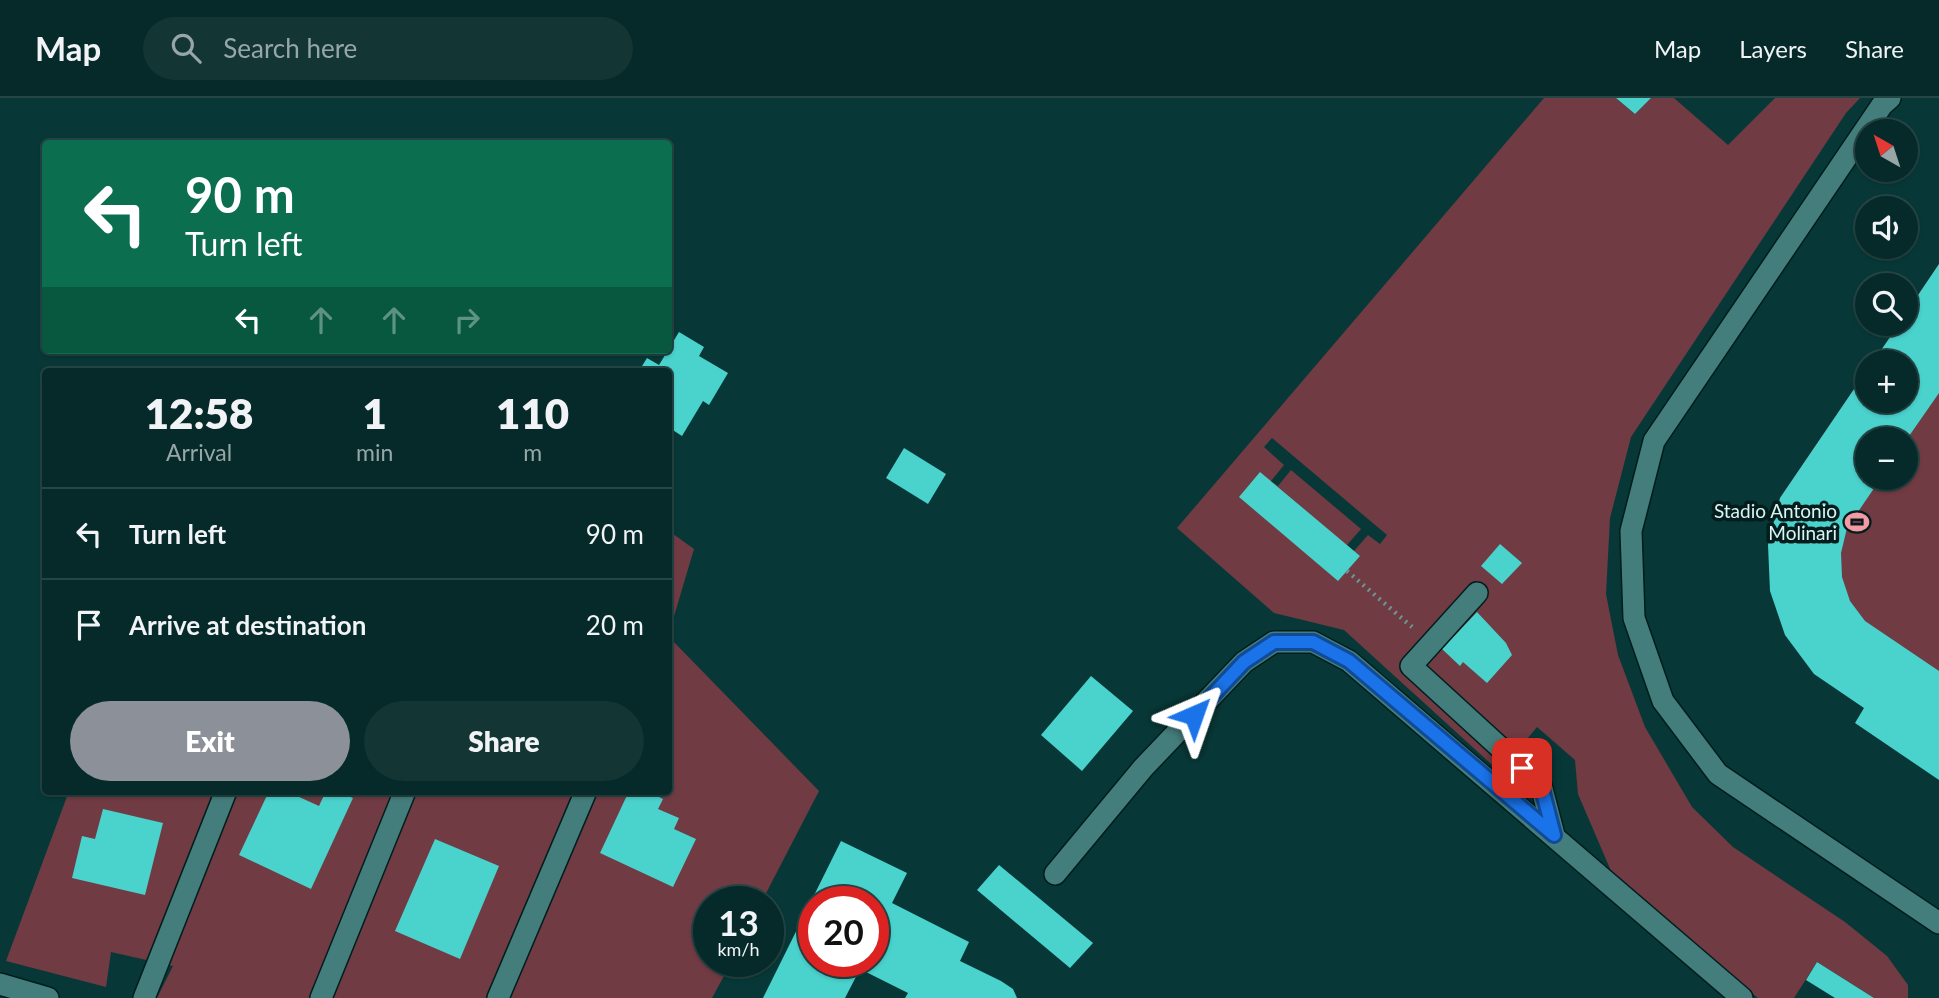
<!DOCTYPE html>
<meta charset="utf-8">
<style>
body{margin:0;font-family:Lato,sans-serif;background:#133635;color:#f1f3f6;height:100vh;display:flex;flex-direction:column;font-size:26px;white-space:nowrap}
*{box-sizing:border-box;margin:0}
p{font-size:23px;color:#97a7a8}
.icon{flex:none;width:38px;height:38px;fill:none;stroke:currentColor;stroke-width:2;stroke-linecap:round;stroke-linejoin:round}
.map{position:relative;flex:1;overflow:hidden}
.details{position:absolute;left:42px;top:270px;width:630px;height:427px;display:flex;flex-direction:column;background:#052a29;border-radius:7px;box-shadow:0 2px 5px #0004,0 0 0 2px #264646}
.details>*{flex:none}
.hud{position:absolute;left:42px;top:42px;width:630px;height:214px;border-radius:7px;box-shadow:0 2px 5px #0004,0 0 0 2px #264646;background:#0b6e4f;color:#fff;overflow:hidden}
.needle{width:46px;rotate:321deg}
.buttons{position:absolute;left:1855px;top:21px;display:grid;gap:14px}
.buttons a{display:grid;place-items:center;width:63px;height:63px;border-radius:50%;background:#052a29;box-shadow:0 2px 5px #0004,0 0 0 2px #264646;font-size:35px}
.speed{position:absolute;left:693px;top:788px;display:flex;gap:14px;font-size:35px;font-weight:700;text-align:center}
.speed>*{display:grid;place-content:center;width:91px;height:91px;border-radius:50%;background:#052a29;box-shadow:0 2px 5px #0004,0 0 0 2px #264646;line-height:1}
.speed small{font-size:18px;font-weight:400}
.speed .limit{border:10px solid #d22;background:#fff;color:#111}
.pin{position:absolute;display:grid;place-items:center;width:60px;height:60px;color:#fff;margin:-30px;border-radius:14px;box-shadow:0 4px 10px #0006}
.me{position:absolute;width:77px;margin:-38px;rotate:43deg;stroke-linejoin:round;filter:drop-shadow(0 0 5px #0008)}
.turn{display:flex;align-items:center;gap:24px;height:147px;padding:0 28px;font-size:32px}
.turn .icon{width:91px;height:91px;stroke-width:2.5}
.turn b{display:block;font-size:49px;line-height:60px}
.lanes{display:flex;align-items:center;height:66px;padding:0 28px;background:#0003;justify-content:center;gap:35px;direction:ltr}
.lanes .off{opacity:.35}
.eta{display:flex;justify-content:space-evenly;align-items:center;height:119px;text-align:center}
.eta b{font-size:42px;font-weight:800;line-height:49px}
.primary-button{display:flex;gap:14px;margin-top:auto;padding:14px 28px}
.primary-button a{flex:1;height:80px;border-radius:42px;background:#8c9099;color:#fff;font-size:28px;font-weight:800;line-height:80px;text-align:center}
.primary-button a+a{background:#133635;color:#f1f3f6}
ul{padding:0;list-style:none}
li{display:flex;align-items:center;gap:21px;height:91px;padding:0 28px;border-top:2px solid #264646}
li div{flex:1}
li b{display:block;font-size:26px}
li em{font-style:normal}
header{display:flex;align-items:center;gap:42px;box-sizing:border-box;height:98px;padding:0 35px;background:#052a29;border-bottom:2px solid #264646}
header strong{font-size:33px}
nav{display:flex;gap:38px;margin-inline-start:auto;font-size:24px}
.search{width:490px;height:63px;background:#133635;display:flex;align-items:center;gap:18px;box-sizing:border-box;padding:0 24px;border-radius:38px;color:#97a7a8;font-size:26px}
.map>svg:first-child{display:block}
.green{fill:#713b43;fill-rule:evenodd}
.building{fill:#4ad2cd;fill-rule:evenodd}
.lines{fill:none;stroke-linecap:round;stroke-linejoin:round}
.minor-casing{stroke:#001e1d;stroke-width:24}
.path{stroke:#6e9594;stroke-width:4.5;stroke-dasharray:2 5;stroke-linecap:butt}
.minor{stroke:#447e7c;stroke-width:21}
.route-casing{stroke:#114b97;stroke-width:18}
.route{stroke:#1a73e8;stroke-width:12}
.labels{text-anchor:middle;stroke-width:7;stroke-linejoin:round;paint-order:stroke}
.poi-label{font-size:19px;fill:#d7f5f3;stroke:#041d1c;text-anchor:end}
</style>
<header>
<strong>Map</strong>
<div class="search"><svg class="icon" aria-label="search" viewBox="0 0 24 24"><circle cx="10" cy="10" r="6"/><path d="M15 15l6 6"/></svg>Search here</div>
<nav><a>Map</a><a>Layers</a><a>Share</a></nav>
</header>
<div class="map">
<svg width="1939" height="900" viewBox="0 0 1939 900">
<rect width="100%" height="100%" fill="#073837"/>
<path class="green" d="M 1544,0 L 1616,0 L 1635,16 L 1651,0 L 1674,0 L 1728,47 L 1775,0 L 1860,0 L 1846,15 L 1631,339 L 1610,420 L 1606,496 L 1618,557 L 1645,629 L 1692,709 L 1733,749 L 1845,824 L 1887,858 L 1908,887 L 1908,900 L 1874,900 L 1817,864 L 1794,900 L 1758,900 L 1620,794 L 1578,696 L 1575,662 L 1537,629 L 1500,674 L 1344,532 L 1274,515 L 1177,430 ZM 1272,340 L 1387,437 L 1380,446 L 1368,437 L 1354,453 L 1347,447 L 1361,431 L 1291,372 L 1278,388 L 1271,383 L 1284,367 L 1264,349 Z
M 1939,166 L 1939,660 L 1780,400 L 1867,272 L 1867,303 L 1906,303 L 1906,264 L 1873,264 L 1899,226 L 1906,226 L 1906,215 ZM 1867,341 L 1906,341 L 1906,380 L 1867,380 Z
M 669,433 L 694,451 L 669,535 Z
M 669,539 L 819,693 L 762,803 L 709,803 L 709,863 L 732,863 L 712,900 L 157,900 L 173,868 L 111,854 L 106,889 L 6,863 L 69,693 L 668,693 Z"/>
<path class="building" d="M 1616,0 L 1651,0 L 1635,16 Z
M 1939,166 L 1939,295 L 1907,341 L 1867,341 L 1867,380 L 1881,380 L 1847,430 L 1841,455 L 1842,479 L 1850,503 L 1865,523 L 1939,573 L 1939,682 L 1855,625 L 1864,610 L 1814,576 L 1785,537 L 1770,493 L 1768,447 L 1780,400 L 1867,272 L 1867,303 L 1906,303 L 1906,264 L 1873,264 L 1899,226 L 1906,226 L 1906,215 Z
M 679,234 L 704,249 L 699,258 L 728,275 L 709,307 L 703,303 L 682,338 L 668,329 L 668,273 L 639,273 L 647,260 L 659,267 Z
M 904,350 L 946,376 L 928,406 L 886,380 Z
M 1260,374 L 1360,458 L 1338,483 L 1239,399 Z
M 1500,446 L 1522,465 L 1502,486 L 1481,468 Z
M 1477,514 L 1506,545 L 1512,557 L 1487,585 L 1463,564 L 1460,568 L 1442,551 Z
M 1091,578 L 1133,613 L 1082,673 L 1041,637 Z
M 269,693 L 286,693 L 319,708 L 326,693 L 337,693 L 353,700 L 311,791 L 239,757 Z
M 629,693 L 647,693 L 663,701 L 658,711 L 679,720 L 674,731 L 696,741 L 673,789 L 600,755 Z
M 103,711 L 163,725 L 145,797 L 72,780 L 82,738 L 95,741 Z
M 435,741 L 499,768 L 460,861 L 395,833 Z
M 841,743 L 907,775 L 892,805 L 969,844 L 960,863 L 1001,883 L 1013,891 L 1017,900 L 905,900 L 908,895 L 860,871 L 845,900 L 763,900 ZM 814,803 L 873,803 L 873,863 L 814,863 Z
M 999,767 L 1093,845 L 1070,870 L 977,792 Z
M 1817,864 L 1874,900 L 1835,900 L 1806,882 Z"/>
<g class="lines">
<g class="minor-casing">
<path id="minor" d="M 1890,0 L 1882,7 L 1654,343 L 1631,433 L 1634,520 L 1663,603 L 1718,676 L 1939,825
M 1477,495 L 1411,568 L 1541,687 L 1554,737
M 1055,776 L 1143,670 L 1244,564 L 1274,544 L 1313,544 L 1349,563 L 1742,900
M 0,886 L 48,900
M 144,900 L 226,693
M 321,900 L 405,693
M 498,900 L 586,693"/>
</g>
<path class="path" d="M 1347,473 L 1412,529"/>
<use href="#minor" class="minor"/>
</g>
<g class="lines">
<g class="route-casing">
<path id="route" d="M 1194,617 L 1244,564 L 1274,544 L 1313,544 L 1349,563 L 1554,737 L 1541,687 L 1522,670"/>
</g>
<use href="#route" class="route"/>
</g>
<defs>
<g id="stadium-bare" transform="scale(1.89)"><path d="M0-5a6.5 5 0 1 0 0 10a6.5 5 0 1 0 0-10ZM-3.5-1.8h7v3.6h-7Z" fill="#f49aa5" stroke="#041d1c" stroke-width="2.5" paint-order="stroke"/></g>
</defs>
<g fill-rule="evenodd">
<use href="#stadium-bare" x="1857" y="424"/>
</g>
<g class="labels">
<g class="poi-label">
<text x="1837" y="420">Stadio Antonio<tspan x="1837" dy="22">Molinari</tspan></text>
</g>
</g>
</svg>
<div class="buttons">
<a><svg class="needle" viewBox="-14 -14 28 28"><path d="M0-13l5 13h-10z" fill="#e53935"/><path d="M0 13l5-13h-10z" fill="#97a7a8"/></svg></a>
<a><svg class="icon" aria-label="sound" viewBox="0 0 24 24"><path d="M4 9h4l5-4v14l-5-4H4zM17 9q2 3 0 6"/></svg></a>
<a><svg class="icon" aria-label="search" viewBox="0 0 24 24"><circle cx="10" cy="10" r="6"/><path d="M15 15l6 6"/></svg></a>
<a>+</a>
<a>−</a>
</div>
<div class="speed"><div>13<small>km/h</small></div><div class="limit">20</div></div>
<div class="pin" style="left:1522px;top:670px;background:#d93025"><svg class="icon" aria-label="arrive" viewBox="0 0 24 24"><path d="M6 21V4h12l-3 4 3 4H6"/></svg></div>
<svg class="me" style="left:1194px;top:617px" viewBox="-20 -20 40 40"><path d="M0-17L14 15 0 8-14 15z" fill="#1a73e8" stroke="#fff" stroke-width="4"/></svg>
<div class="hud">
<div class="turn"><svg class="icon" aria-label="left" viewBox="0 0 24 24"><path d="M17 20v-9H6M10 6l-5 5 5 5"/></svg><div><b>90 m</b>Turn left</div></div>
<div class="lanes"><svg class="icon" aria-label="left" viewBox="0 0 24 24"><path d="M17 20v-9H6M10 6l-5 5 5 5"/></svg><svg class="icon off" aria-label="ahead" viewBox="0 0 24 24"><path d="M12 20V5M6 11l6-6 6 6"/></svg><svg class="icon off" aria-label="ahead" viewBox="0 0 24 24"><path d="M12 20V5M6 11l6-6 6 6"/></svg><svg class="icon off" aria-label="right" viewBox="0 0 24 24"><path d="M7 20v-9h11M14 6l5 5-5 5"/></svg></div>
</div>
<section class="details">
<div class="eta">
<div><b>12:58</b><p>Arrival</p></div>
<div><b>1</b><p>min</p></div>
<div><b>110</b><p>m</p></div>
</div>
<ul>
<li><svg class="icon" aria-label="left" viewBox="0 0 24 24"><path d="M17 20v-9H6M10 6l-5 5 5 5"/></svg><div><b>Turn left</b></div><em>90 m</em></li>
<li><svg class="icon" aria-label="arrive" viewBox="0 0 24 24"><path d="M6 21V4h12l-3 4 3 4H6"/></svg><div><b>Arrive at destination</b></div><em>20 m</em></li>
</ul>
<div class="primary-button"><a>Exit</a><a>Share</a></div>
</section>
</div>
